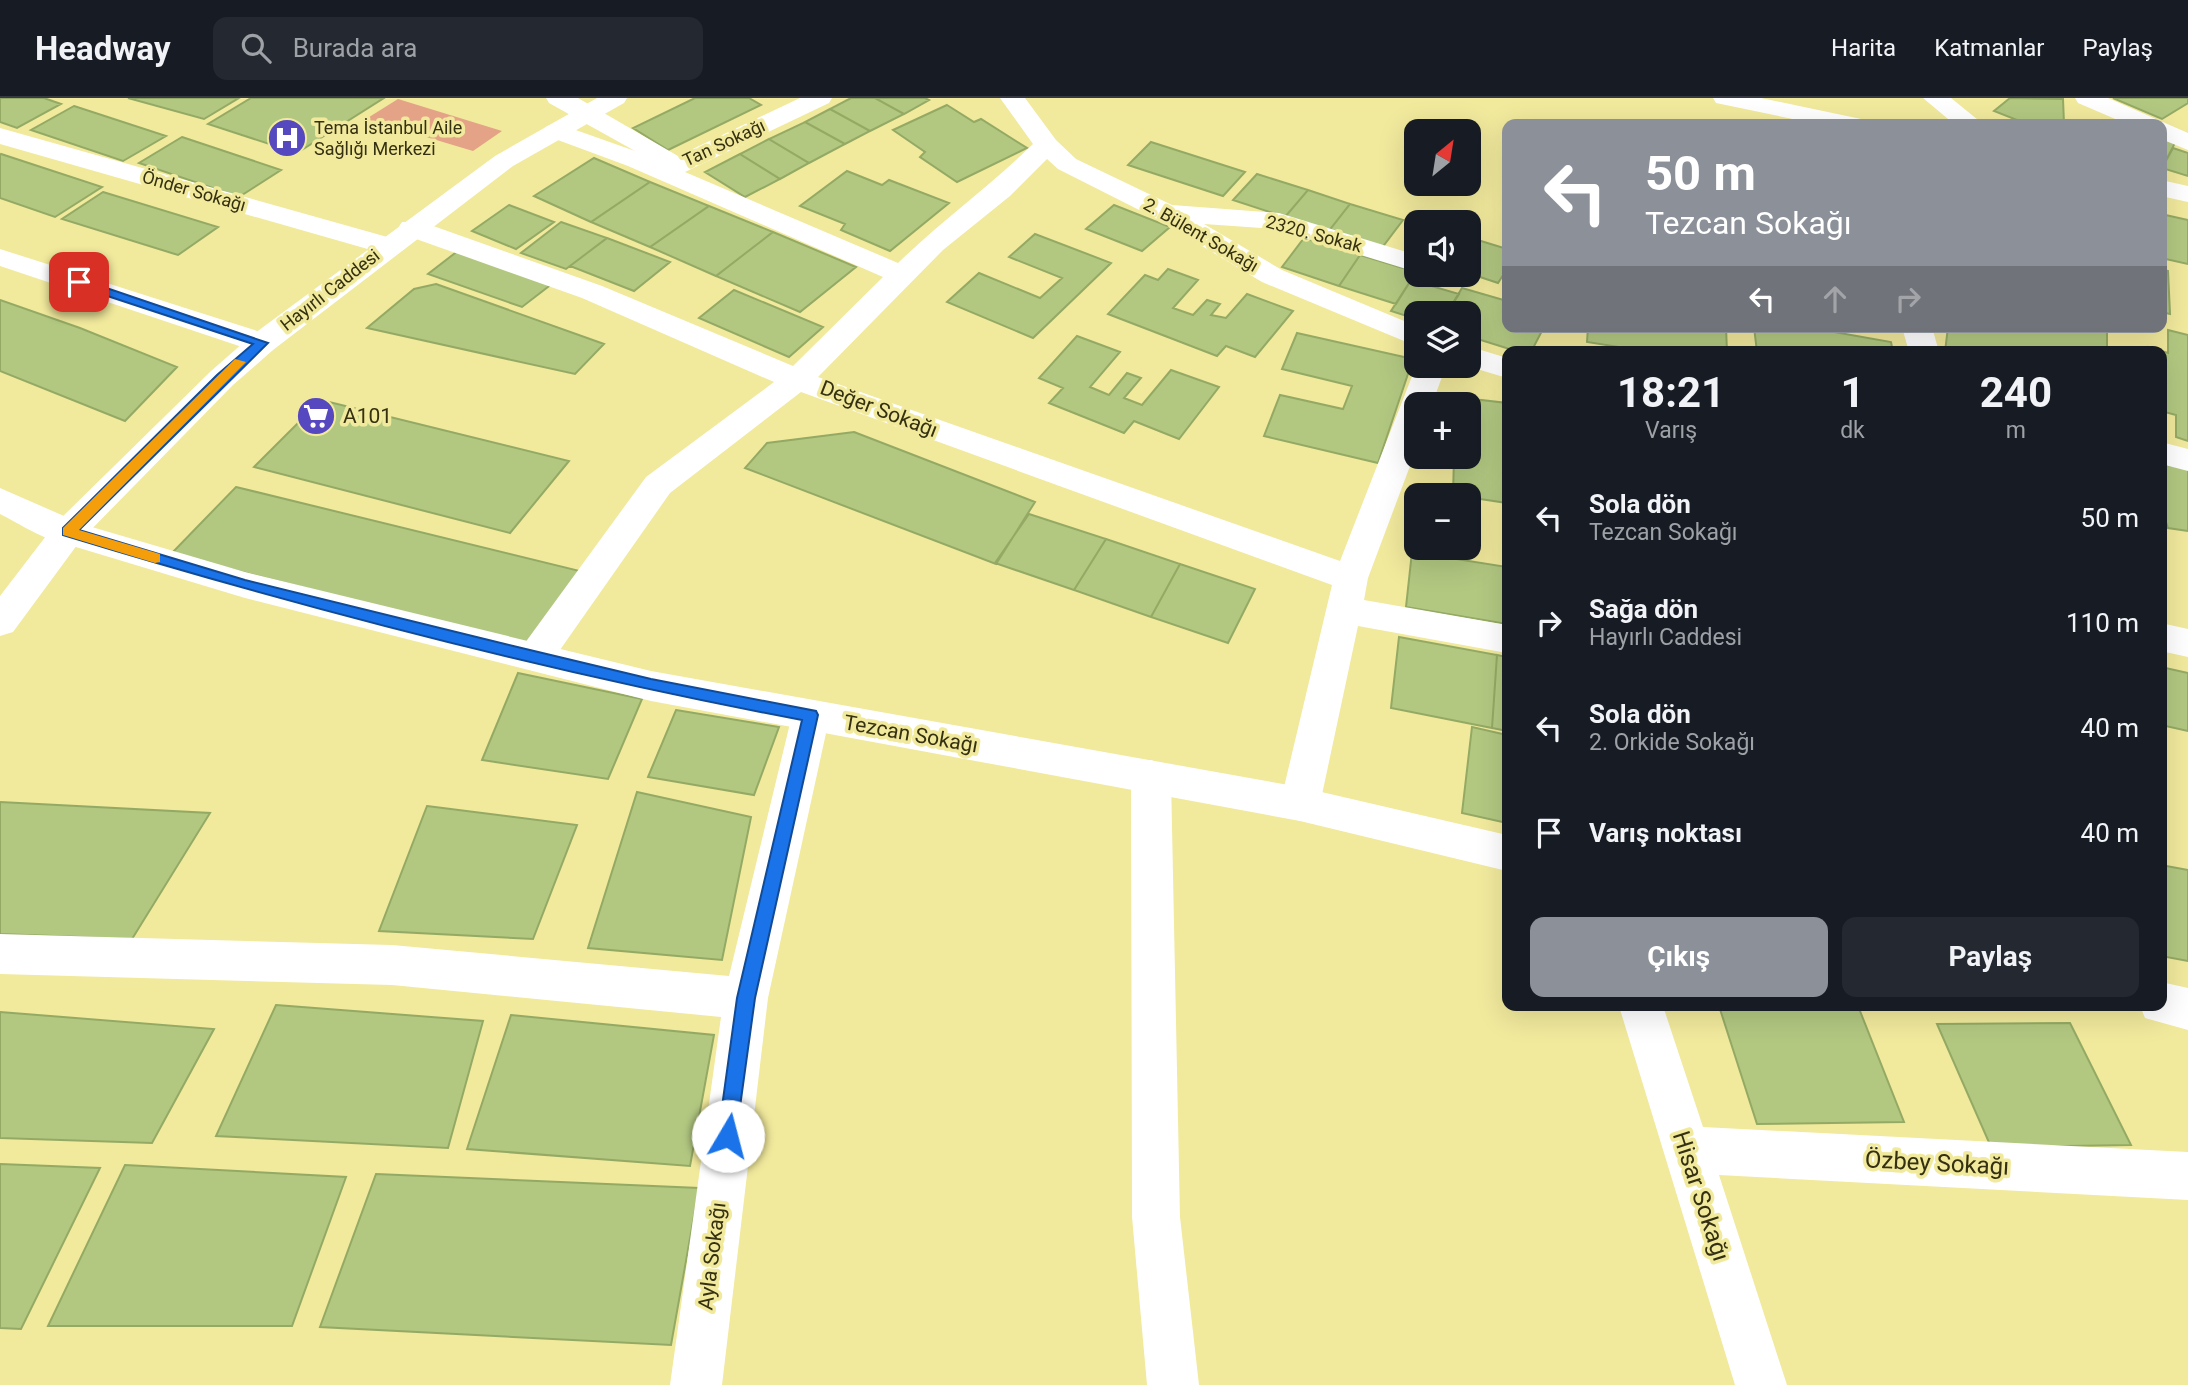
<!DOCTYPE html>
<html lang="tr">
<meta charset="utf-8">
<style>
body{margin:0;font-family:Roboto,sans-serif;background:#242831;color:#f1f3f6;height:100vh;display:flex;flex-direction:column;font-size:26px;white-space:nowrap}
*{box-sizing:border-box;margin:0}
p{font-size:23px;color:#9ea1a6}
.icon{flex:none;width:38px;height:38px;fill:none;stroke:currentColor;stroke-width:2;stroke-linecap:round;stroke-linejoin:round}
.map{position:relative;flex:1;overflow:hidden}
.side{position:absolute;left:1502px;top:248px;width:665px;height:665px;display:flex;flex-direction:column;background:#171b24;border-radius:14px;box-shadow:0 7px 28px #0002}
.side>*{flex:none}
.guide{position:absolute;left:1502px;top:21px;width:665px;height:214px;border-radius:14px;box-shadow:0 7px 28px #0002;background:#8c9099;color:#fff;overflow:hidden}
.needle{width:46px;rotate:30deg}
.fabs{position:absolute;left:1404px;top:21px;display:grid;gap:14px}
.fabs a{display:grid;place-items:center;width:77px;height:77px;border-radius:14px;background:#171b24;box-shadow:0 7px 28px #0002;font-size:35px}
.pin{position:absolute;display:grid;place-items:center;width:60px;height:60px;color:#fff;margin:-30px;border-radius:14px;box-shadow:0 4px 10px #0006}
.me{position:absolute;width:77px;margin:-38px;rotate:8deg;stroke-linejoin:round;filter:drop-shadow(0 0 5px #0008)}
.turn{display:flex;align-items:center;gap:24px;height:147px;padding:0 28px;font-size:32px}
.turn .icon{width:91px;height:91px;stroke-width:2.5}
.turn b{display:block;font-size:49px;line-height:60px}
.lanes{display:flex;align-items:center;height:66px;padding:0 28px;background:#0003;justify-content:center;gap:35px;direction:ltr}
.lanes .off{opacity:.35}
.eta{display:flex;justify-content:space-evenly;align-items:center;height:119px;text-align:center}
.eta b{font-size:42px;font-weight:700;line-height:49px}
.action{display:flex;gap:14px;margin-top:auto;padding:14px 28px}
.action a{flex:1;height:80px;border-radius:14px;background:#8c9099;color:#fff;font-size:28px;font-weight:700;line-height:80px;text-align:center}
.action a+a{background:#242831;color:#f1f3f6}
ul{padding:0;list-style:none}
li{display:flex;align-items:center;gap:21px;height:105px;padding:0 28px}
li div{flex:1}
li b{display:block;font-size:26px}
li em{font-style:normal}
header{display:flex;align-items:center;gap:42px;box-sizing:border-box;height:98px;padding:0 35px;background:#171b24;border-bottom:2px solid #363941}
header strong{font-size:33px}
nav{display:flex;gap:38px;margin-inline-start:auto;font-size:24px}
.search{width:490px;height:63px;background:#242831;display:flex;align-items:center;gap:18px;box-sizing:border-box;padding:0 24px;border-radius:14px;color:#9ea1a6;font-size:26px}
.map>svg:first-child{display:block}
.green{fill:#e4a287}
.building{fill:#b2c881;stroke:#94aa64;stroke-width:2}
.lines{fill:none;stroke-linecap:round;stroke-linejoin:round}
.minor{fill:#fff;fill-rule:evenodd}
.tertiary{fill:#fff;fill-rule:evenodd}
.secondary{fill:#fff;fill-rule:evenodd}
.route{fill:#1a73e8;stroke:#114b97;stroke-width:2}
.slow{fill:#f59e0b}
.labels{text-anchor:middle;stroke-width:7;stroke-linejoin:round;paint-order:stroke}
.far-poi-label{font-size:18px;fill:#343011;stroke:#f1e99c;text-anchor:start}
.far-street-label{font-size:18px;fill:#343011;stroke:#f1e99c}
.street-label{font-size:21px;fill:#343011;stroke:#f1e99c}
.poi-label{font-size:21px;fill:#343011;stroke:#f1e99c;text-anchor:start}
.near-street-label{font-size:24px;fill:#343011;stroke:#f1e99c}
</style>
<header>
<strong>Headway</strong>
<div class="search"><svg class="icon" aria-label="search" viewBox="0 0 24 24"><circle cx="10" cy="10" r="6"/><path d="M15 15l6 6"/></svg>Burada ara</div>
<nav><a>Harita</a><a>Katmanlar</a><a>Paylaş</a></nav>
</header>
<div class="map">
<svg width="2188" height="1287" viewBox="0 0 2188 1287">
<rect width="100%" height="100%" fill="#f1e99c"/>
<path class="green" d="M 398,1 L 502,33 L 473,53 L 366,21 Z"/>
<path class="building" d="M 0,0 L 44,0 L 61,6 L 17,30 L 0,24 Z
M 128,0 L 239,0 L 204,21 Z
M 251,0 L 384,0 L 297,55 L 208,26 Z
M 695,0 L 749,0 L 761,7 L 668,52 L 633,30 Z
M 851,0 L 875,0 L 904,16 L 870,33 L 830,11 Z
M 875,0 L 925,0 L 929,2 L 904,16 Z
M 2010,0 L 2063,1 L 2064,26 L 2027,26 L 1994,13 Z
M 2113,0 L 2188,0 L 2188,5 L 2162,21 Z
M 947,7 L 974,24 L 981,21 L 1027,50 L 957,84 L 920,59 L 925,54 L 893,32 Z
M 74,8 L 166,38 L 123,63 L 31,32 Z
M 830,11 L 870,33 L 845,46 L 805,24 Z
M 805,24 L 845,46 L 809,65 L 769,41 Z
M 182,39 L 281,72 L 239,99 L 139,65 Z
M 2161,39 L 2176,43 L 2161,72 Z
M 769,41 L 809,65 L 780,81 L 740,56 Z
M 1151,44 L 1245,74 L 1223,98 L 1128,67 Z
M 2173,50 L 2188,55 L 2188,78 L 2162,70 Z
M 740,56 L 780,81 L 745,99 L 705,74 Z
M 0,57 L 1,56 L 102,89 L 55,119 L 0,100 Z
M 594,60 L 650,84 L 591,124 L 534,98 Z
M 847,73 L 882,87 L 889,82 L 949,105 L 890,153 L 841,132 L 845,126 L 800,108 Z
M 1257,76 L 1308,92 L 1285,119 L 1233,102 Z
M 650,84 L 709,108 L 650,149 L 591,124 Z
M 1308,92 L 1350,106 L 1328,134 L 1285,119 Z
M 103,94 L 218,129 L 178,157 L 62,121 Z
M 1350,106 L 1403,122 L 1381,151 L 1328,134 Z
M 509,107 L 554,124 L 516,151 L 472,133 Z
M 1114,107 L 1170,129 L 1142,153 L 1086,131 Z
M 709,108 L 773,134 L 716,178 L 650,149 Z
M 2161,116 L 2188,122 L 2188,166 L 2161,160 Z
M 561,124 L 607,140 L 566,171 L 521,155 Z
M 773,134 L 856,169 L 800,214 L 716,178 Z
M 1035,136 L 1111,165 L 1033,240 L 947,204 L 979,175 L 1040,200 L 1062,180 L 1009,159 Z
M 1468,139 L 1507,151 L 1507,171 L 1498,185 L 1468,175 Z
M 607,140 L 670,164 L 634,193 L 570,168 Z
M 1304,140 L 1360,157 L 1339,188 L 1282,169 Z
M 459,152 L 553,185 L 522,209 L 428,176 Z
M 1360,157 L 1416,174 L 1396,206 L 1339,188 Z
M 1168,171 L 1198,182 L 1173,210 L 1193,217 L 1207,202 L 1220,206 L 1211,217 L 1226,220 L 1247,196 L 1293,213 L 1255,259 L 1226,248 L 1217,258 L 1108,216 L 1145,177 L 1158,182 Z
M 2161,171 L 2168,173 L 2170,216 L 2161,214 Z
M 1411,182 L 1459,196 L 1447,215 L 1416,215 L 1416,221 L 1391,213 Z
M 436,186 L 604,246 L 575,276 L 367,230 L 414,191 Z
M 1462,190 L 1507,203 L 1507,229 L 1544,229 L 1531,254 L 1519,254 L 1468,238 L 1468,215 L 1447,215 Z
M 734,192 L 823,229 L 789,259 L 699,220 Z
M 0,202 L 80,230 L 177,269 L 125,323 L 0,273 Z
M 1588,229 L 1726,229 L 1727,254 L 1650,254 L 1587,244 Z
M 1754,229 L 1806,229 L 1891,244 L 1893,254 L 1757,254 Z
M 1948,229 L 2107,229 L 2107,254 L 1945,254 Z
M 2168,232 L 2188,237 L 2188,343 L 2176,339 L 2176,317 L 2161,313 L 2161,254 L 2148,254 L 2148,249 L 2168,255 Z
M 1297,235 L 1413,261 L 1378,365 L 1264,338 L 1280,297 L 1343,311 L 1352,288 L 1282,271 Z
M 1077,238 L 1120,254 L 1090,289 L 1109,297 L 1127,275 L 1141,280 L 1124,300 L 1142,307 L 1171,272 L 1219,289 L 1179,341 L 1134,323 L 1124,335 L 1049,305 L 1063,290 L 1039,280 Z
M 1455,299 L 1507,305 L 1507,405 L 1453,397 L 1454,359 L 1468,359 L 1468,306 L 1455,306 Z
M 321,302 L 569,363 L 510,435 L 254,369 Z
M 854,334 L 1035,404 L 996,466 L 745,370 L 767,345 Z
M 2161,366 L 2188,370 L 2188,433 L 2168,430 L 2161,410 Z
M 236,389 L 588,475 L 535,548 L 171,456 Z
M 1029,416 L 1106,441 L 1074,492 L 995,465 Z
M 1106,441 L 1180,466 L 1151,519 L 1074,492 Z
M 1412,454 L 1507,469 L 1507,526 L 1406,509 Z
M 1180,466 L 1255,491 L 1228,545 L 1151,519 Z
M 1399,539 L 1497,557 L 1492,630 L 1391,610 Z
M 1497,557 L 1507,559 L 1507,633 L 1492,630 Z
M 2161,569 L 2188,575 L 2188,633 L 2161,627 Z
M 518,575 L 642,601 L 608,681 L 482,662 Z
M 676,612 L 779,629 L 754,697 L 648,679 Z
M 1472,629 L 1507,637 L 1507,725 L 1462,715 Z
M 637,694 L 751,719 L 722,862 L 588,850 Z
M 0,704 L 210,715 L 132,841 L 0,836 Z
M 427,708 L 577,727 L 533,841 L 379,833 Z
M 2161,767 L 2188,772 L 2188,863 L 2161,858 Z
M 276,907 L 483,923 L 448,1050 L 216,1038 Z
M 1719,908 L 1858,908 L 1904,1024 L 1757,1026 Z
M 0,914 L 214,931 L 152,1045 L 0,1040 Z
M 511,917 L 714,937 L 690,1068 L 467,1051 Z
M 2070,925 L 2131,1047 L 1991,1049 L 1937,926 Z
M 0,1066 L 100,1070 L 21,1231 L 0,1230 Z
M 125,1067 L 346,1079 L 292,1228 L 48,1228 Z
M 376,1076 L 699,1090 L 671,1247 L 320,1229 Z"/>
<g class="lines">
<path class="minor" d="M 546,0 L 578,0 L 678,58 L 800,0 L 832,0 L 829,5 L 685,74 L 898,165 C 941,123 990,88 1033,46 L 1000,0 L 1025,0 L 1056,42 L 1076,61 L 1172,107 L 1279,115 L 1416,157 L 1416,174 L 1276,131 L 1204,126 L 1282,172 L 1416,228 L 1416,248 L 1262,184 L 1157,121 L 1058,71 L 1047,61 L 1010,98 L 943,152 L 818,279 L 1340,463 L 1416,268 L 1446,268 L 1432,306 L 1416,306 L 1416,352 L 1368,480 L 1364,502 L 1507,527 L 1507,555 L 1358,528 L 1320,706 L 1314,718 L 1300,723 L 1286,718 L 1280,706 L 1332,487 L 801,294 L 670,395 L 548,569 L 535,573 L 522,569 L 517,559 L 522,549 L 646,379 L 774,284 L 582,200 L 402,136 L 398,130 L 402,124 L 422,124 L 602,188 L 793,268 L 883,179 L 628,68 L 547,38 L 543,33 L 547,28 L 556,25 L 635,53 L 549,5 Z
M 1923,0 L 1951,0 L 1983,26 L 1954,26 Z
M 2075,0 L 2108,0 L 2188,35 L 2188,52 L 2161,41 L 2161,26 L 2127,26 L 2078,5 Z
M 0,30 L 398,142 L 402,148 L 398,154 L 378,154 L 0,46 Z
M 0,151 L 273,238 L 277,245 L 273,252 L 262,255 L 251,252 L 0,168 Z
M 1902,229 L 1932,229 L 1939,254 L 1909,254 Z
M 1468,248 L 1507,260 L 1507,280 L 1467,268 Z
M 2161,344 L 2188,351 L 2188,373 L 2161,366 Z
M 0,390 L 80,425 L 85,434 L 80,443 C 54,451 23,427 0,416 Z
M 2161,525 L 2188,531 L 2188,559 L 2161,553 Z
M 811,602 L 824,606 L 830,617 L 768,900 L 722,1287 L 670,1287 L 721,919 L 392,887 L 0,876 L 0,836 L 392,847 L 729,878 L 792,617 L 798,606 Z
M 1151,662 L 1165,667 L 1171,679 L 1180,1119 L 1199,1287 L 1147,1287 L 1132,1119 L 1131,679 L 1137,667 Z
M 1619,908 L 1663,908 L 1703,1029 L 2188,1054 L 2188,1102 L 1719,1077 L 1787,1287 L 1735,1287 Z"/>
<path class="tertiary" d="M 1713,0 L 1761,0 L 1861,21 L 1865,26 L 1817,26 L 1716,5 Z
M 2161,82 L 2188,88 L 2188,104 L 2161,98 Z
M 68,422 L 245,474 L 651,573 L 1300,689 L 1507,737 L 1507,773 L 1300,723 L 651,603 L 245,500 L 56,443 L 51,434 L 56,425 Z
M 2161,884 L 2188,890 L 2188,932 L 2145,920 L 2140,908 L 2161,908 Z"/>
<path class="secondary" d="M 597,0 L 627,0 L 624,5 L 513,68 L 273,252 L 233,287 L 80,443 L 13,534 L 0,538 L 0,498 L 56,425 L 211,273 L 251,238 L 495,58 Z"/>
</g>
<path class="route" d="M 74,182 L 83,182 L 268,245 L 79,432 L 245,482 L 509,547 L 651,581 L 816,613 L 818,617 L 755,900 L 735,1045 L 728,1048 L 721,1045 L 718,1038 L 737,900 L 802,622 C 552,575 306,511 63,437 L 63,430 L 217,277 L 253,246 L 74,187 Z"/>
<path class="slow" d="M 235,261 L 246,264 L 79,432 L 160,456 L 160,464 L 155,465 L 63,437 L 63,430 Z"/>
<defs>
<g id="hospital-disc" transform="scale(2.0125)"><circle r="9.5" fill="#5648bf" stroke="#f1e99c"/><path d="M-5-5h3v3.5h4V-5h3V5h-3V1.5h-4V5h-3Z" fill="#fff"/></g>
<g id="supermarket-disc" transform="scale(2.0125)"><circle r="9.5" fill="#5648bf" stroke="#f1e99c"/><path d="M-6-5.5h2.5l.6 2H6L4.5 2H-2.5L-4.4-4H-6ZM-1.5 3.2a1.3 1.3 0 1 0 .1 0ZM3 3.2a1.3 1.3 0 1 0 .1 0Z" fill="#fff"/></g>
</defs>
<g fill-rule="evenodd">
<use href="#hospital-disc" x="287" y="40"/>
<use href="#supermarket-disc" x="316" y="318"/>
</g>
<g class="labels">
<g class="far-poi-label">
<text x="314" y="36">Tema İstanbul Aile<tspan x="314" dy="21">Sağlığı Merkezi</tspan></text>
</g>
<g class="far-street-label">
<text transform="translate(724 45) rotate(-25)" y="6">Tan Sokağı</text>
<text transform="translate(194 93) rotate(16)" y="6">Önder Sokağı</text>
<text transform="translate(1314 136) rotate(15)" y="6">2320. Sokak</text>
<text transform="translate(1201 137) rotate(30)" y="6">2. Bülent Sokağı</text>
<text transform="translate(330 192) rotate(-38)" y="6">Hayırlı Caddesi</text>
</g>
<g class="street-label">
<text transform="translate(879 311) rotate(21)" y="7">Değer Sokağı</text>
<text transform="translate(911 636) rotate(10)" y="7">Tezcan Sokağı</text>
<text transform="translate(712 1158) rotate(-83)" y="7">Ayla Sokağı</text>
</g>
<g class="poi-label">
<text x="343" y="325">A101</text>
</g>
<g class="near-street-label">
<text transform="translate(1937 1065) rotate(3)" y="8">Özbey Sokağı</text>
<text transform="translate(1701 1098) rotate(72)" y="8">Hisar Sokağı</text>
</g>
</g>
</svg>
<div class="fabs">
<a><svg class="needle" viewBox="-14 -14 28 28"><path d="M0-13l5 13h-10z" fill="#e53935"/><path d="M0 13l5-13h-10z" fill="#9ea1a6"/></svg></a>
<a><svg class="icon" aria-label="sound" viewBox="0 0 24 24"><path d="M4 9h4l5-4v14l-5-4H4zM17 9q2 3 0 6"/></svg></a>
<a><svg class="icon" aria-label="layers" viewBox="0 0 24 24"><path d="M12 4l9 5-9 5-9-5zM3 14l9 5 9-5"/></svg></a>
<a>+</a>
<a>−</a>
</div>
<div class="pin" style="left:79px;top:184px;background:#d93025"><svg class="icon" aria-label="arrive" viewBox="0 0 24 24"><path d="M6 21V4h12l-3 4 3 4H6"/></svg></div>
<svg class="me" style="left:728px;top:1038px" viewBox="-20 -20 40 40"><circle r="19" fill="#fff"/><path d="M0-13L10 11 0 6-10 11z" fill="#1a73e8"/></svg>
<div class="guide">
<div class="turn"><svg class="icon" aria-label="left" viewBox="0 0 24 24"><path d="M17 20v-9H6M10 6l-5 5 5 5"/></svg><div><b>50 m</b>Tezcan Sokağı</div></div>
<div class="lanes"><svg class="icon" aria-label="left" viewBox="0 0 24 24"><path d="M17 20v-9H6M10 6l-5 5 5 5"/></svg><svg class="icon off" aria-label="ahead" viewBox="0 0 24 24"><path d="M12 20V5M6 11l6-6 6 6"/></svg><svg class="icon off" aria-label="right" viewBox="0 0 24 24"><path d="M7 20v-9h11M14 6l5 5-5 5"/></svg></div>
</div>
<section class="side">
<div class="eta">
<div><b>18:21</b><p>Varış</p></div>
<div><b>1</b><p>dk</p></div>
<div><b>240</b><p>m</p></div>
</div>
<ul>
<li><svg class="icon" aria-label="left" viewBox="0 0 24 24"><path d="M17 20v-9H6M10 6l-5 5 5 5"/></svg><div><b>Sola dön</b><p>Tezcan Sokağı</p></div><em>50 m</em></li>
<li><svg class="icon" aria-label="right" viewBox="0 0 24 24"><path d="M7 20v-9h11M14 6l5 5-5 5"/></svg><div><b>Sağa dön</b><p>Hayırlı Caddesi</p></div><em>110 m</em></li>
<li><svg class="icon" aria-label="left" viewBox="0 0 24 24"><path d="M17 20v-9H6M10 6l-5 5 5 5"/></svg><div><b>Sola dön</b><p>2. Orkide Sokağı</p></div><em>40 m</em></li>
<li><svg class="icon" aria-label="arrive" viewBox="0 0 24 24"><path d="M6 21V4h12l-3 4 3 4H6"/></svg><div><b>Varış noktası</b></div><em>40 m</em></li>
</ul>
<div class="action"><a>Çıkış</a><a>Paylaş</a></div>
</section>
</div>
